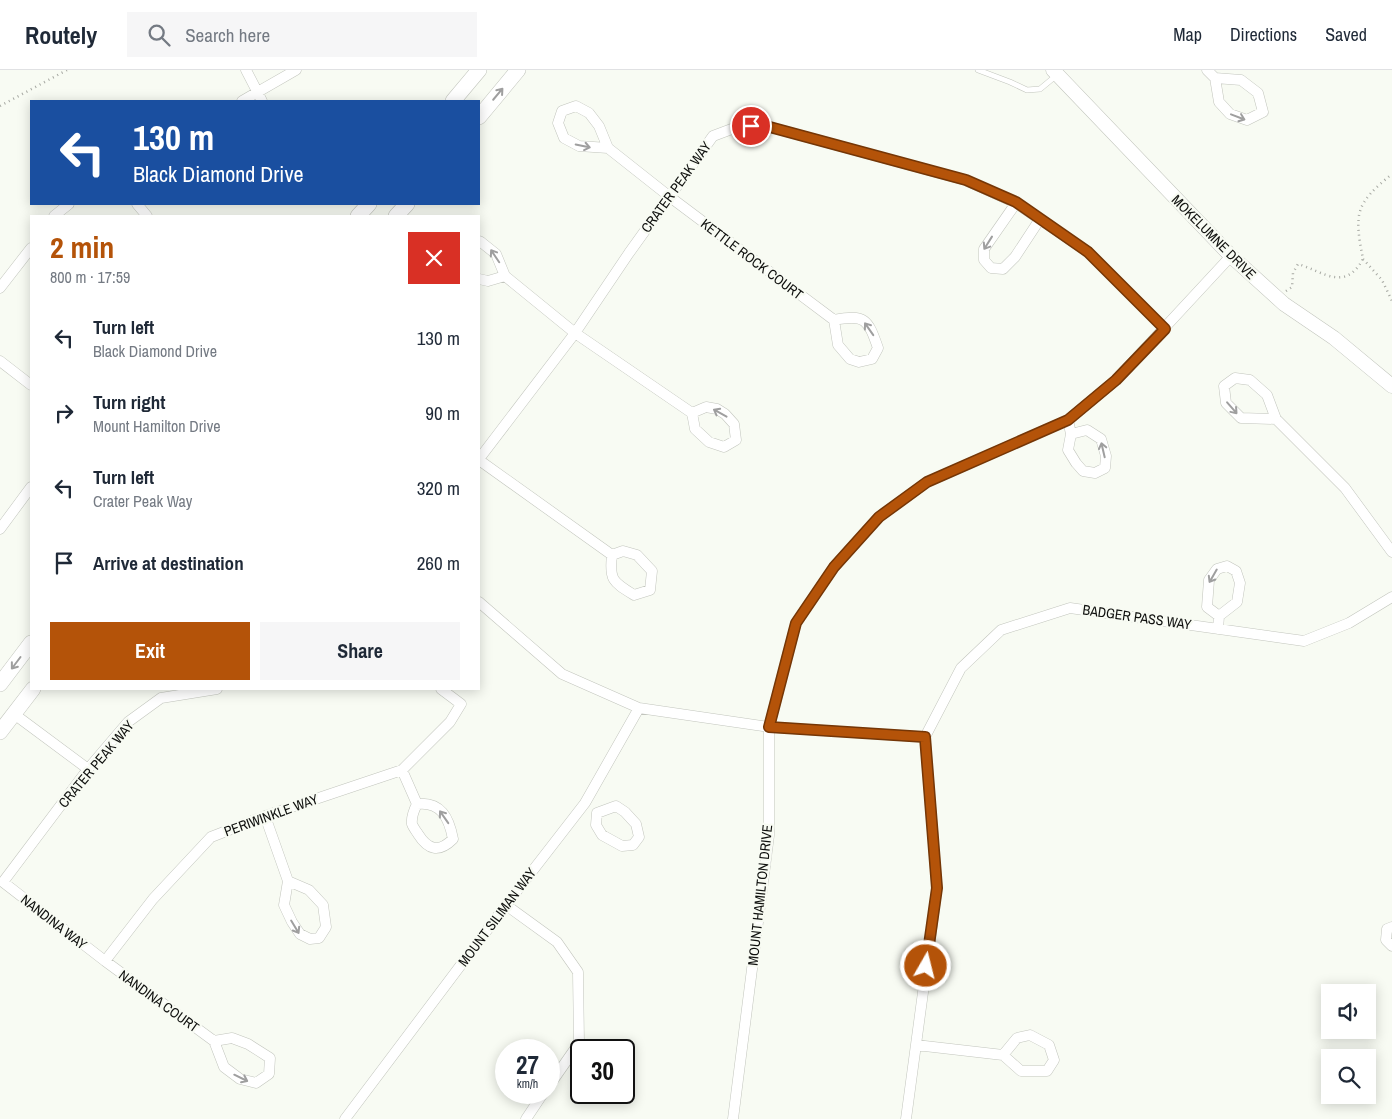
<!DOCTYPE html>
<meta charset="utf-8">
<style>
body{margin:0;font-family:"Archivo Narrow",sans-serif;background:#f6f6f7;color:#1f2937;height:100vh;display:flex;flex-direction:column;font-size:19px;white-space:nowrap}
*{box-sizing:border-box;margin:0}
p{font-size:16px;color:#747a83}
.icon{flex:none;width:28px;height:28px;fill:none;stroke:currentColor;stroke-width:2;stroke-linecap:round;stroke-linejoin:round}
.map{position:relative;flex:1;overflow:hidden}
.details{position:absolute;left:30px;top:145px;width:450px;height:475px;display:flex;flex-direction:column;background:#fff;border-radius:0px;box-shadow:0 2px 12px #0003}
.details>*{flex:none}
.banner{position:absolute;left:30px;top:30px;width:450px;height:105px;border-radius:0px;box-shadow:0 2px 12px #0003;background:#1a4fa0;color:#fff;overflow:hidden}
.fabs{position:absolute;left:1321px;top:914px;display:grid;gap:10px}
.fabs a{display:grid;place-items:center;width:55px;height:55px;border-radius:0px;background:#fff;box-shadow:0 2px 12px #0003;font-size:25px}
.speed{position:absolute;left:495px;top:969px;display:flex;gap:10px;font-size:25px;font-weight:700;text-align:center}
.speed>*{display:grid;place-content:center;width:65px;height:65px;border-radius:50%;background:#fff;box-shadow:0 2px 12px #0003;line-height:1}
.speed small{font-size:12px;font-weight:400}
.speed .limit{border:2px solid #111;border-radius:8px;background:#fff;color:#111}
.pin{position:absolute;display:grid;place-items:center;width:42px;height:42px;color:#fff;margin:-21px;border:2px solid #fff;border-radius:50%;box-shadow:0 1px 5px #0007}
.me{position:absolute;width:55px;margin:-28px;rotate:8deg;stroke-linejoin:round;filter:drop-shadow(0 0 4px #0008)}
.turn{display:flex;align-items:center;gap:18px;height:105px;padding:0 20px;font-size:22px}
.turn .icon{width:65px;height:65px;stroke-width:2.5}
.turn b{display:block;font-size:35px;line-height:42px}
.round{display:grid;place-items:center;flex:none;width:52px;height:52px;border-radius:0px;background:#f6f6f7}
.overview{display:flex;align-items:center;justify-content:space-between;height:85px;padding:0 20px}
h1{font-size:30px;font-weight:700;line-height:38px;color:#b45309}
.button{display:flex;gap:10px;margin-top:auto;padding:10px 20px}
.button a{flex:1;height:58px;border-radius:0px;background:#b45309;color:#fff;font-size:20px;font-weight:700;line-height:58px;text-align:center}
.button a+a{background:#f6f6f7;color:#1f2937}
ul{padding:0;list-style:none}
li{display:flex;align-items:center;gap:15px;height:75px;padding:0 20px}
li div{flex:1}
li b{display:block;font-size:19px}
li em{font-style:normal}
header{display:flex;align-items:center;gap:30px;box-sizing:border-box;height:70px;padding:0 25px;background:#fff;border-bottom:1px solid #e0e1e3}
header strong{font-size:24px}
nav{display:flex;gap:28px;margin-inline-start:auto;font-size:18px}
.search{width:350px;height:45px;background:#f6f6f7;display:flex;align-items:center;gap:12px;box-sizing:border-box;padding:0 18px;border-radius:0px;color:#747a83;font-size:19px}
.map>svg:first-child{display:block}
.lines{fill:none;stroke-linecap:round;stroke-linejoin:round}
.lane-casing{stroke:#c2c5bd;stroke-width:6}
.street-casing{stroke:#c2c5bd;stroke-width:11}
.secondary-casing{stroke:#c2c5bd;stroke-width:15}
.primary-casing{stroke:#c2c5bd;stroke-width:16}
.path{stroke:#a7a9a3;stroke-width:2.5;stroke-dasharray:1 4;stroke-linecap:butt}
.lane{stroke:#fff;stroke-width:5}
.street{stroke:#fff;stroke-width:10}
.secondary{stroke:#fff;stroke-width:14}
.primary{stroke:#fff;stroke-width:15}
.oneway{stroke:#9f9f9f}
.route-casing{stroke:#753606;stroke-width:12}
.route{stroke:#b45309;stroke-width:9}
.labels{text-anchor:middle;stroke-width:4.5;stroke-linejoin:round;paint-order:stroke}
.street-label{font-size:14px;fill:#0f100e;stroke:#f8fbf3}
</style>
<header>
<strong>Routely</strong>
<div class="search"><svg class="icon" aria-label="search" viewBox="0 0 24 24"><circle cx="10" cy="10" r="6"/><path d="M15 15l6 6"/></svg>Search here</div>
<nav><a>Map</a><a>Directions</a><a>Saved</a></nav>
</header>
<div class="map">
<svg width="1392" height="1049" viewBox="0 0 1392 1049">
<rect width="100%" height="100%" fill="#f8fbf3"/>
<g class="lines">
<g class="lane-casing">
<path id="lane" d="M 978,0 L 1010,12 L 1027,20 L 1040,19 L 1057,5"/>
</g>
<g class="street-casing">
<path id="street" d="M 246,0 L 262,31
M 1207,0 L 1215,8 L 1219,32 L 1230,44 L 1247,50 L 1263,42 L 1258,23 L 1241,10 L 1215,8
M 242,31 L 296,0
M 608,78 L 579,76 L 564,68 L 558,53 L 562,41 L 576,36 L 589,43 L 599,56 L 608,78 L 670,127 L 834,250 L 838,275 L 850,289 L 859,292 L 872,289 L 878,278 C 868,249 865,244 834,250
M 1016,133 L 984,179 L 984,190 L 991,198 L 1003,199 L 1015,187 L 1040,149
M 137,134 L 147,146
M 54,146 L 69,134
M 479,171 L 481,172 L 496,184 L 505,206 L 575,263 L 692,343 L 695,359 L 709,372 L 724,377 L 736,370 L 734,354 L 725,344 L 717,339 L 706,337 L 692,343
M 479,209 L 488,211 L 505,206
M 0,218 L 31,178
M 0,291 L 31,315
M 1276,349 L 1241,348 L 1226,333 L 1224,316 L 1235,308 L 1250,310 L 1267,325 L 1276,349 L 1345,418 L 1392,482
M 1068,350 L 1071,364 L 1068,380 L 1076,393 L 1083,401 L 1095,403 L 1105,398 L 1106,386 L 1101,369 L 1087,360 L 1071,364
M 479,389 L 575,263 L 629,183 L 713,66 L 737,57 L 766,56 L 965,110 L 1016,133 L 1088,182 L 1165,259
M 479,390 L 612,485
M 0,459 L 31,417
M 623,481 L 637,485 L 652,501 L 650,520 L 634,525 C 613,512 609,510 612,485 Z
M 479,532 L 562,604 L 639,638 L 769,657 L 925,667
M 1218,559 L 1219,546 L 1237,532 L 1240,513 L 1236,501 L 1227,496 L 1217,499 L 1209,510 L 1207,537 L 1219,546
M 14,644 L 88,699
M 402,700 L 417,734 C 414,740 411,747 412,754 C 413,757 416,761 418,764 C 428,780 439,783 453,769 C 449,748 441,731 417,734
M 616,736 L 625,742 L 636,754 L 639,767 L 633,775 L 622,776 L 602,765 L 596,755 L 597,743 Z
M 265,746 L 288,811 L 284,835 L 292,852 L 300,864 L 310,869 L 319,868 L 326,857 L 323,835 L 309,820 L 288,811
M 506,835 L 557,872 L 578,902 L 579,973 L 549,1016
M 1392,857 L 1387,859 L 1386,870 L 1392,876
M 105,891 L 153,829 L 211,767 L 265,746 L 402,700 L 450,652 L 461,634 L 441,619
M 214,971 L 232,968 L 248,974 L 270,988 L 269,1004 L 256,1013 L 240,1009 L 224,997 L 214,971 L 105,891 L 3,812 L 88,699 L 128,652 L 161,628 L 217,619
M 916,975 L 1003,985 L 1021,1001 L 1047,1001 L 1054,990 L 1049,975 L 1030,965 L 1017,968 L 1003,985
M 345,1049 L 506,835 L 585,733 L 639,638
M 526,1049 L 544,1022
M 733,1049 L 769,765 L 769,657 L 796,553 L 834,497 L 879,447 L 927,412 L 1068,350 L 1116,310 L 1231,186
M 906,1049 L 937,818 L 925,667 L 961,598 L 1001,560 L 1070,538 L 1304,571 L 1349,553 L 1392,527"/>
</g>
<g class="secondary-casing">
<path id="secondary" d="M 1053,0 L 1231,186 L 1284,234 L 1334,268 L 1392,316"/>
</g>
<g class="primary-casing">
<path id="primary" d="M 453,31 L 479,0
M 479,47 L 518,0
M 358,146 L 369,134
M 396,146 L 407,134
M 0,614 L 31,573
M 0,662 L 33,619"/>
</g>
<path class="path" d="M 0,36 L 67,0
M 1363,189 L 1382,210 L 1392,231
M 1286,221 L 1292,217 L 1293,203 L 1298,194 C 1324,202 1345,222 1363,189 C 1354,143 1355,134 1392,104"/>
<use href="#lane" class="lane"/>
<use href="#street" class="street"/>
<use href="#secondary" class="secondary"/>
<use href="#primary" class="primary"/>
</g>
<defs><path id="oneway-shaft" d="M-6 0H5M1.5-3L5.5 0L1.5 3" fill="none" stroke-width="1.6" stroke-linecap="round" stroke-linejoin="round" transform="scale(1.25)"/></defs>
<g class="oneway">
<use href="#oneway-shaft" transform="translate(498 24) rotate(-50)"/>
<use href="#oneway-shaft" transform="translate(1238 47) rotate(21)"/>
<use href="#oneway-shaft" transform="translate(583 76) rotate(12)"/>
<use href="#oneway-shaft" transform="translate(988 173) rotate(122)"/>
<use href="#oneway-shaft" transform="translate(495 186) rotate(-124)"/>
<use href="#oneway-shaft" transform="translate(869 259) rotate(-125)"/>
<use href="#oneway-shaft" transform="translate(1232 338) rotate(49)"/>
<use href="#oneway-shaft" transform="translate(720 343) rotate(-151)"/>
<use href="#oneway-shaft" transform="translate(1103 380) rotate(-103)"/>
<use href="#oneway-shaft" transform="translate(1213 506) rotate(120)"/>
<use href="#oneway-shaft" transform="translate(16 593) rotate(127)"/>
<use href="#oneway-shaft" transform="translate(444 747) rotate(-125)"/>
<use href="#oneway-shaft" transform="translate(295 857) rotate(59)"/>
<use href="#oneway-shaft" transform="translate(241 1008) rotate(26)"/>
</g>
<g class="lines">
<g class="route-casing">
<path id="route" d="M 751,56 L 766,56 L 966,110 L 1016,132 L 1088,182 L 1165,259 L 1116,310 L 1068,350 L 927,412 L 879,447 L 834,497 L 796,553 L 769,657 L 925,667 L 937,818 L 926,896"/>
</g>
<use href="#route" class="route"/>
</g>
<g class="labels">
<g class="street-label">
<text transform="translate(676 117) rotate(-54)" y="5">CRATER PEAK WAY</text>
<text transform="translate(1214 167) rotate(45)" y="5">MOKELUMNE DRIVE</text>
<text transform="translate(752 189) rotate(37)" y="5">KETTLE ROCK COURT</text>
<text transform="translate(1137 547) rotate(8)" y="5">BADGER PASS WAY</text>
<text transform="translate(96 694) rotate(-50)" y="5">CRATER PEAK WAY</text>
<text transform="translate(271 745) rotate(-20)" y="5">PERIWINKLE WAY</text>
<text transform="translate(760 825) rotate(-84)" y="5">MOUNT HAMILTON DRIVE</text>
<text transform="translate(497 847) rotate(-53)" y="5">MOUNT SILIMAN WAY</text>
<text transform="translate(54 852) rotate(38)" y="5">NANDINA WAY</text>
<text transform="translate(159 931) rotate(36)" y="5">NANDINA COURT</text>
</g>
</g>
</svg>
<div class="fabs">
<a><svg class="icon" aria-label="sound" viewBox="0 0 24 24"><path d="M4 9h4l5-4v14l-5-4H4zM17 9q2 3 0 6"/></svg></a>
<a><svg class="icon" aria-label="search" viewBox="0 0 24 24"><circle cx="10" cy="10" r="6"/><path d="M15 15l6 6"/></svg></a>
</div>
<div class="speed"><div>27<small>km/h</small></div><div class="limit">30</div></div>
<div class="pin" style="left:751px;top:56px;background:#d93025"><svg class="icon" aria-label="arrive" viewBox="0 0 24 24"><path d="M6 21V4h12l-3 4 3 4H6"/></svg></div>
<svg class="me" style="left:926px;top:896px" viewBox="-20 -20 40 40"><circle r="17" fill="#b45309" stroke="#fff" stroke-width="3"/><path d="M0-11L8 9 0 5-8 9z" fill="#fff"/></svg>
<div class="banner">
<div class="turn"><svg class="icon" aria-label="left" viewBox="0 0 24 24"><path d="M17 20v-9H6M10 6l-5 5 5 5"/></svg><div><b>130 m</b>Black Diamond Drive</div></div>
</div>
<section class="details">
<div class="overview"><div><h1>2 min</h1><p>800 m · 17:59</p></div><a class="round" style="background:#d93025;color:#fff"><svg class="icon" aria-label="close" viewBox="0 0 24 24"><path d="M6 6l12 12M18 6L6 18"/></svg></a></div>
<ul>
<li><svg class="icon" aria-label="left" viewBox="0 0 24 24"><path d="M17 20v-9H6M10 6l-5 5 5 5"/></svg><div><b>Turn left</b><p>Black Diamond Drive</p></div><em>130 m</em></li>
<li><svg class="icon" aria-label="right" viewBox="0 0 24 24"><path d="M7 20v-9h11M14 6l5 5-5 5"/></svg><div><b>Turn right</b><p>Mount Hamilton Drive</p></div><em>90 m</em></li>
<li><svg class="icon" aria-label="left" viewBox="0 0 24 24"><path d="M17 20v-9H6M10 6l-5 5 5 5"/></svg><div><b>Turn left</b><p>Crater Peak Way</p></div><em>320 m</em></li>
<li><svg class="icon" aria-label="arrive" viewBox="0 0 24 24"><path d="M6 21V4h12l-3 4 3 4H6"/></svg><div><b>Arrive at destination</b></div><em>260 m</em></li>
</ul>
<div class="button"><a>Exit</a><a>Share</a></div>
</section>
</div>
